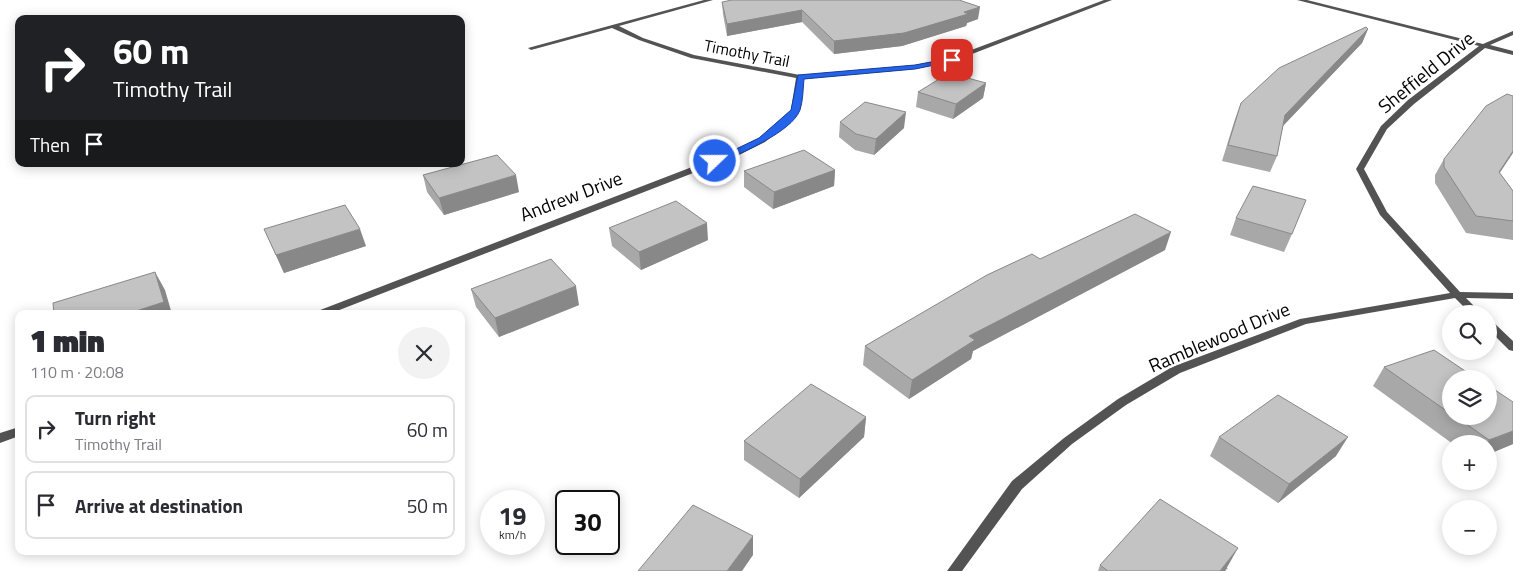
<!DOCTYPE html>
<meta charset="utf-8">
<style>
body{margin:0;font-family:"Titillium Web",sans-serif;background:#f2f2f3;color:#2b2b33;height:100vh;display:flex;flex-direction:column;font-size:19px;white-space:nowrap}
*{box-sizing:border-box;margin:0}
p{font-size:16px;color:#7c7c81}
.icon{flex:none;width:28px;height:28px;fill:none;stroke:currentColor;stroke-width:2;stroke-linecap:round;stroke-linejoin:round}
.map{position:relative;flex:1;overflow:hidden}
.panel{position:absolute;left:15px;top:310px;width:450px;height:245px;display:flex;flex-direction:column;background:#fff;border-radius:10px;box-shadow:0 2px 12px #0003}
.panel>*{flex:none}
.hud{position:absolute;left:15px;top:15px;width:450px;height:152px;border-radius:10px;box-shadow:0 2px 12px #0003;background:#202124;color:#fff;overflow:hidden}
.tools{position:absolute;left:1442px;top:305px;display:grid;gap:10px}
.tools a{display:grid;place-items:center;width:55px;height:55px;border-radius:50%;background:#fff;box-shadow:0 2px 12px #0003;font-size:25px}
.speed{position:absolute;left:480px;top:490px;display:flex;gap:10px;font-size:25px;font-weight:700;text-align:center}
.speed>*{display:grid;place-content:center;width:65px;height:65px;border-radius:50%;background:#fff;box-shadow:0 2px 12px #0003;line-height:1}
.speed small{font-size:12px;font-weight:400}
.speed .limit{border:2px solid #111;border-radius:8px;background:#fff;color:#111}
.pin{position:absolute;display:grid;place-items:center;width:42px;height:42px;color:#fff;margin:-21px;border-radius:10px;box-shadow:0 2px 8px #0006}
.me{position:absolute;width:55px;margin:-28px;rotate:68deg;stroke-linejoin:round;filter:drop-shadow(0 0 4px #0008)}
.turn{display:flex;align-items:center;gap:18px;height:105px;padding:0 15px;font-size:22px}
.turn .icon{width:65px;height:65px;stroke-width:2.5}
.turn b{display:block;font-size:35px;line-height:42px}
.then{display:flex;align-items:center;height:48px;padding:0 15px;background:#0003;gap:10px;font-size:19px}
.round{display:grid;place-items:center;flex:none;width:52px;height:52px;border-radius:26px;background:#f2f2f3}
.overview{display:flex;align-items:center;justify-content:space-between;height:85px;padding:0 15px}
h1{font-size:30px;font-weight:800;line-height:38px}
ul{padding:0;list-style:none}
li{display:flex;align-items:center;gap:15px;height:68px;margin:0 10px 8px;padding:0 5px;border:2px solid #e1e1e2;border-radius:10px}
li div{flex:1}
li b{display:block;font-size:19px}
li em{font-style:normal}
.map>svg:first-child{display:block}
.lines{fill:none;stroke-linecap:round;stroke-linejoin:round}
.minor{fill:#535353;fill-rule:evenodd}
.wall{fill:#a8a8a8}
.shaded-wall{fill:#888}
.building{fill:#c3c3c3;stroke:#888}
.route{fill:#2563eb;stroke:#184099}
.labels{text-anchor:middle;stroke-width:4.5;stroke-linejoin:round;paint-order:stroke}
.far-street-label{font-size:16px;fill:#000;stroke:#fff}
.street-label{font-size:19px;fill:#000;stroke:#fff}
</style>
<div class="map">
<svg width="1513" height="571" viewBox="0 0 1513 571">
<rect width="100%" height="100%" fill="#fff"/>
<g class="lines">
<path class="minor" d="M 704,0 L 713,0 L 619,26 L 643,38 L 694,55 L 800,75 L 915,65 L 950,58 L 1104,0 L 1112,0 L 954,61 L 915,69 L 803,79 L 798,113 L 765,142 L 737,156 L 329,314 L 314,314 L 315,312 L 731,152 L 759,138 L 791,110 L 796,78 L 691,58 L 639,40 L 612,28 L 531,50 L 528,48 Z
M 1297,0 L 1307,0 L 1483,44 L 1513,31 L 1513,35 L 1490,45 L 1513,51 L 1513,55 L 1485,48 L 1414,104 L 1387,129 L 1364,169 L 1387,212 L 1460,292 L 1513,293 L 1513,299 L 1466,298 L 1482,314 L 1471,314 L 1455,298 L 1306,324 L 1180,373 L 1126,405 L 1072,444 L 1022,489 L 962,571 L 947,571 L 1012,481 L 1064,438 L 1118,399 L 1172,367 L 1300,319 L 1450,293 L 1380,215 L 1356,169 L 1381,126 L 1408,100 L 1479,46 Z
M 1489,321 L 1493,322 L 1513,341 L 1513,351 L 1509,350 L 1489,330 Z
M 19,427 L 19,436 L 0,443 L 0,433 Z"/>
</g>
<path class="wall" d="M 722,2 L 978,19 L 967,23 L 966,26 L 902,46 L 834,54 L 802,22 L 727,36 L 723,14 Z
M 1368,29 L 1362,43 L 1283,126 L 1277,156 L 1270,172 L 1222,161 L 1235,119 L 1241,103 Z
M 986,83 L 983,98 L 953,119 L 916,107 L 918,92 Z
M 840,122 L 904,128 L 874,155 L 855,150 L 839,137 Z
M 1444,159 L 1500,173 L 1513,191 L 1513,240 L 1466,233 L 1435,183 L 1435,175 Z
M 835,170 L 834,186 L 773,209 L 744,187 L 744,171 Z
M 423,175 L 519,192 L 444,215 L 427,192 Z
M 1236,218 L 1292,234 L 1284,252 L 1230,235 Z
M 609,228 L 708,240 L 641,270 L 612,246 Z
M 264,229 L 366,246 L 284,273 Z
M 1165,250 L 973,351 L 971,359 L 909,399 L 863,365 L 865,346 L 1040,259 Z
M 471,289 L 579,305 L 499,337 L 476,307 Z
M 1384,367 L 1451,379 L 1451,416 L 1489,416 L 1513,402 L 1513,444 L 1489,454 L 1489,444 L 1453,444 L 1373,386 Z
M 866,417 L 864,437 L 799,498 L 744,460 L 744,441 Z
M 1219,437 L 1336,456 L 1278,503 L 1210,456 Z
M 1100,565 L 1228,568 L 1225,571 L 1098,571 Z"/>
<path class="shaded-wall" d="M 980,7 L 978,19 L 967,23 L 966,26 L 902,46 L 834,54 L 834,41 L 964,12 Z
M 802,10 L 802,22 L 727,36 L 727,24 Z
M 1368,29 L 1362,43 L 1279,130 L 1285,115 Z
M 986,83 L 983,98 L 953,119 L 956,104 Z
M 906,112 L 904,128 L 874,155 L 876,139 Z
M 1513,151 L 1513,153 L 1489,189 L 1499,172 Z
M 835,170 L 834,186 L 773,209 L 774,192 Z
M 516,175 L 519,192 L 444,215 L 439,198 Z
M 707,223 L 708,240 L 641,270 L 639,252 Z
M 360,229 L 366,246 L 284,273 L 276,255 Z
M 1171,232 L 1165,250 L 973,351 L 971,359 L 909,399 L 912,380 L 969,336 Z
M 155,272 L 165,290 L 172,314 L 127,314 Z
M 576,286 L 579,305 L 499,337 L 495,318 Z
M 866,417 L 864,437 L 799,498 L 800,479 Z
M 1513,431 L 1513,444 L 1489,454 L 1489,444 L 1486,444 L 1489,440 Z
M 1348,437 L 1336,456 L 1278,503 L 1289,484 Z
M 753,536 L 753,555 L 742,571 L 727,571 Z
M 1238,548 L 1225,571 L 1220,571 Z"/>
<path class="building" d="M 732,0 L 959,0 L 980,7 L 964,12 L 968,14 L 904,33 L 834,41 L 802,10 L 727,24 L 722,2 Z
M 1366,27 L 1368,29 L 1285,115 L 1277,156 L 1228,145 L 1241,103 L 1279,68 Z
M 949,73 L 986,83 L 956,104 L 918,92 Z
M 1507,94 L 1513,96 L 1513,151 L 1499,172 L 1513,191 L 1513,221 L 1476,216 L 1444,167 L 1444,159 L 1486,106 Z
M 865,102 L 906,112 L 876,139 L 856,134 L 840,122 Z
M 804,150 L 835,170 L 774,192 L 744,171 Z
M 497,155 L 516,175 L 439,198 L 423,175 Z
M 1253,186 L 1306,200 L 1292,234 L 1236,218 Z
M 676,201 L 707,223 L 639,252 L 609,228 Z
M 345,205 L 360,229 L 276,255 L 264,229 Z
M 1135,214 L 1171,232 L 969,336 L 975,340 L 912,380 L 865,346 L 987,275 L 1032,254 L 1040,259 Z
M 551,259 L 576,286 L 495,318 L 471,289 Z
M 155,272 L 164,302 L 127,314 L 54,314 L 53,303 Z
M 1434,350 L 1477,379 L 1451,379 L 1451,414 L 1384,367 Z
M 811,384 L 866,417 L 800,479 L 744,441 Z
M 1489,386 L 1513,402 L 1513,431 L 1489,440 L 1455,416 L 1489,416 Z
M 1278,395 L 1348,437 L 1289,484 L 1219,437 Z
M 1160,499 L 1238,548 L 1220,571 L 1108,571 L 1100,565 Z
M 693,505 L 753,536 L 727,571 L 638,571 Z"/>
<path class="route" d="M 952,58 L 954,58 L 954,61 L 915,69 L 804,79 C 803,89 803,101 800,110 C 792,132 739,154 719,163 L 711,161 L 759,138 L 791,110 L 798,75 L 915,65 Z"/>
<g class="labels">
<g class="far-street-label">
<text transform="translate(747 53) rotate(11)" y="6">Timothy Trail</text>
</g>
<g class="street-label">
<text transform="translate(1426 72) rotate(-39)" y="7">Sheffield Drive</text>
<text transform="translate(571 196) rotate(-21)" y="7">Andrew Drive</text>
<text transform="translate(1219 337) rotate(-23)" y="7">Ramblewood Drive</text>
</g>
</g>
</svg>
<div class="tools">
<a><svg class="icon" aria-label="search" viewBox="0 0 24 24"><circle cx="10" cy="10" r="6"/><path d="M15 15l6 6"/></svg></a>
<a><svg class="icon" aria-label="layers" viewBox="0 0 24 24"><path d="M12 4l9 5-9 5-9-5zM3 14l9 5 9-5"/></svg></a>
<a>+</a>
<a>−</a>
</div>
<div class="speed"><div>19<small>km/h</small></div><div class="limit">30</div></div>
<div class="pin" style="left:952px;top:60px;background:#d93025"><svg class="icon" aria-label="arrive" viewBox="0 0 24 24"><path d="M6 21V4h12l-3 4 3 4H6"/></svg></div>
<svg class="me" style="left:715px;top:161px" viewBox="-20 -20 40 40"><circle r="17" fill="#2563eb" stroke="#fff" stroke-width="3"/><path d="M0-11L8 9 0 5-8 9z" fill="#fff"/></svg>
<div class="hud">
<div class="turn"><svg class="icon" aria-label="right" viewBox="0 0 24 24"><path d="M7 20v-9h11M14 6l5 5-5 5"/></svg><div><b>60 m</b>Timothy Trail</div></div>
<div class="then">Then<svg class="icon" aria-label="arrive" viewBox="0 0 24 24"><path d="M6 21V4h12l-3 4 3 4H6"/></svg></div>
</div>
<section class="panel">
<div class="overview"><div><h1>1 min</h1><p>110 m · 20:08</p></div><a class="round"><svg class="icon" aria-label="close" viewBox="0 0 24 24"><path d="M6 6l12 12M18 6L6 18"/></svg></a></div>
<ul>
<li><svg class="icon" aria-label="right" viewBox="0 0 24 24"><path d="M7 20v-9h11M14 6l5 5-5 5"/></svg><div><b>Turn right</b><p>Timothy Trail</p></div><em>60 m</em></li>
<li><svg class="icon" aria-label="arrive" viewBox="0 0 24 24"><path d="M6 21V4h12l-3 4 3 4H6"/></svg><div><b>Arrive at destination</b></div><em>50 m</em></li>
</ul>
</section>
</div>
